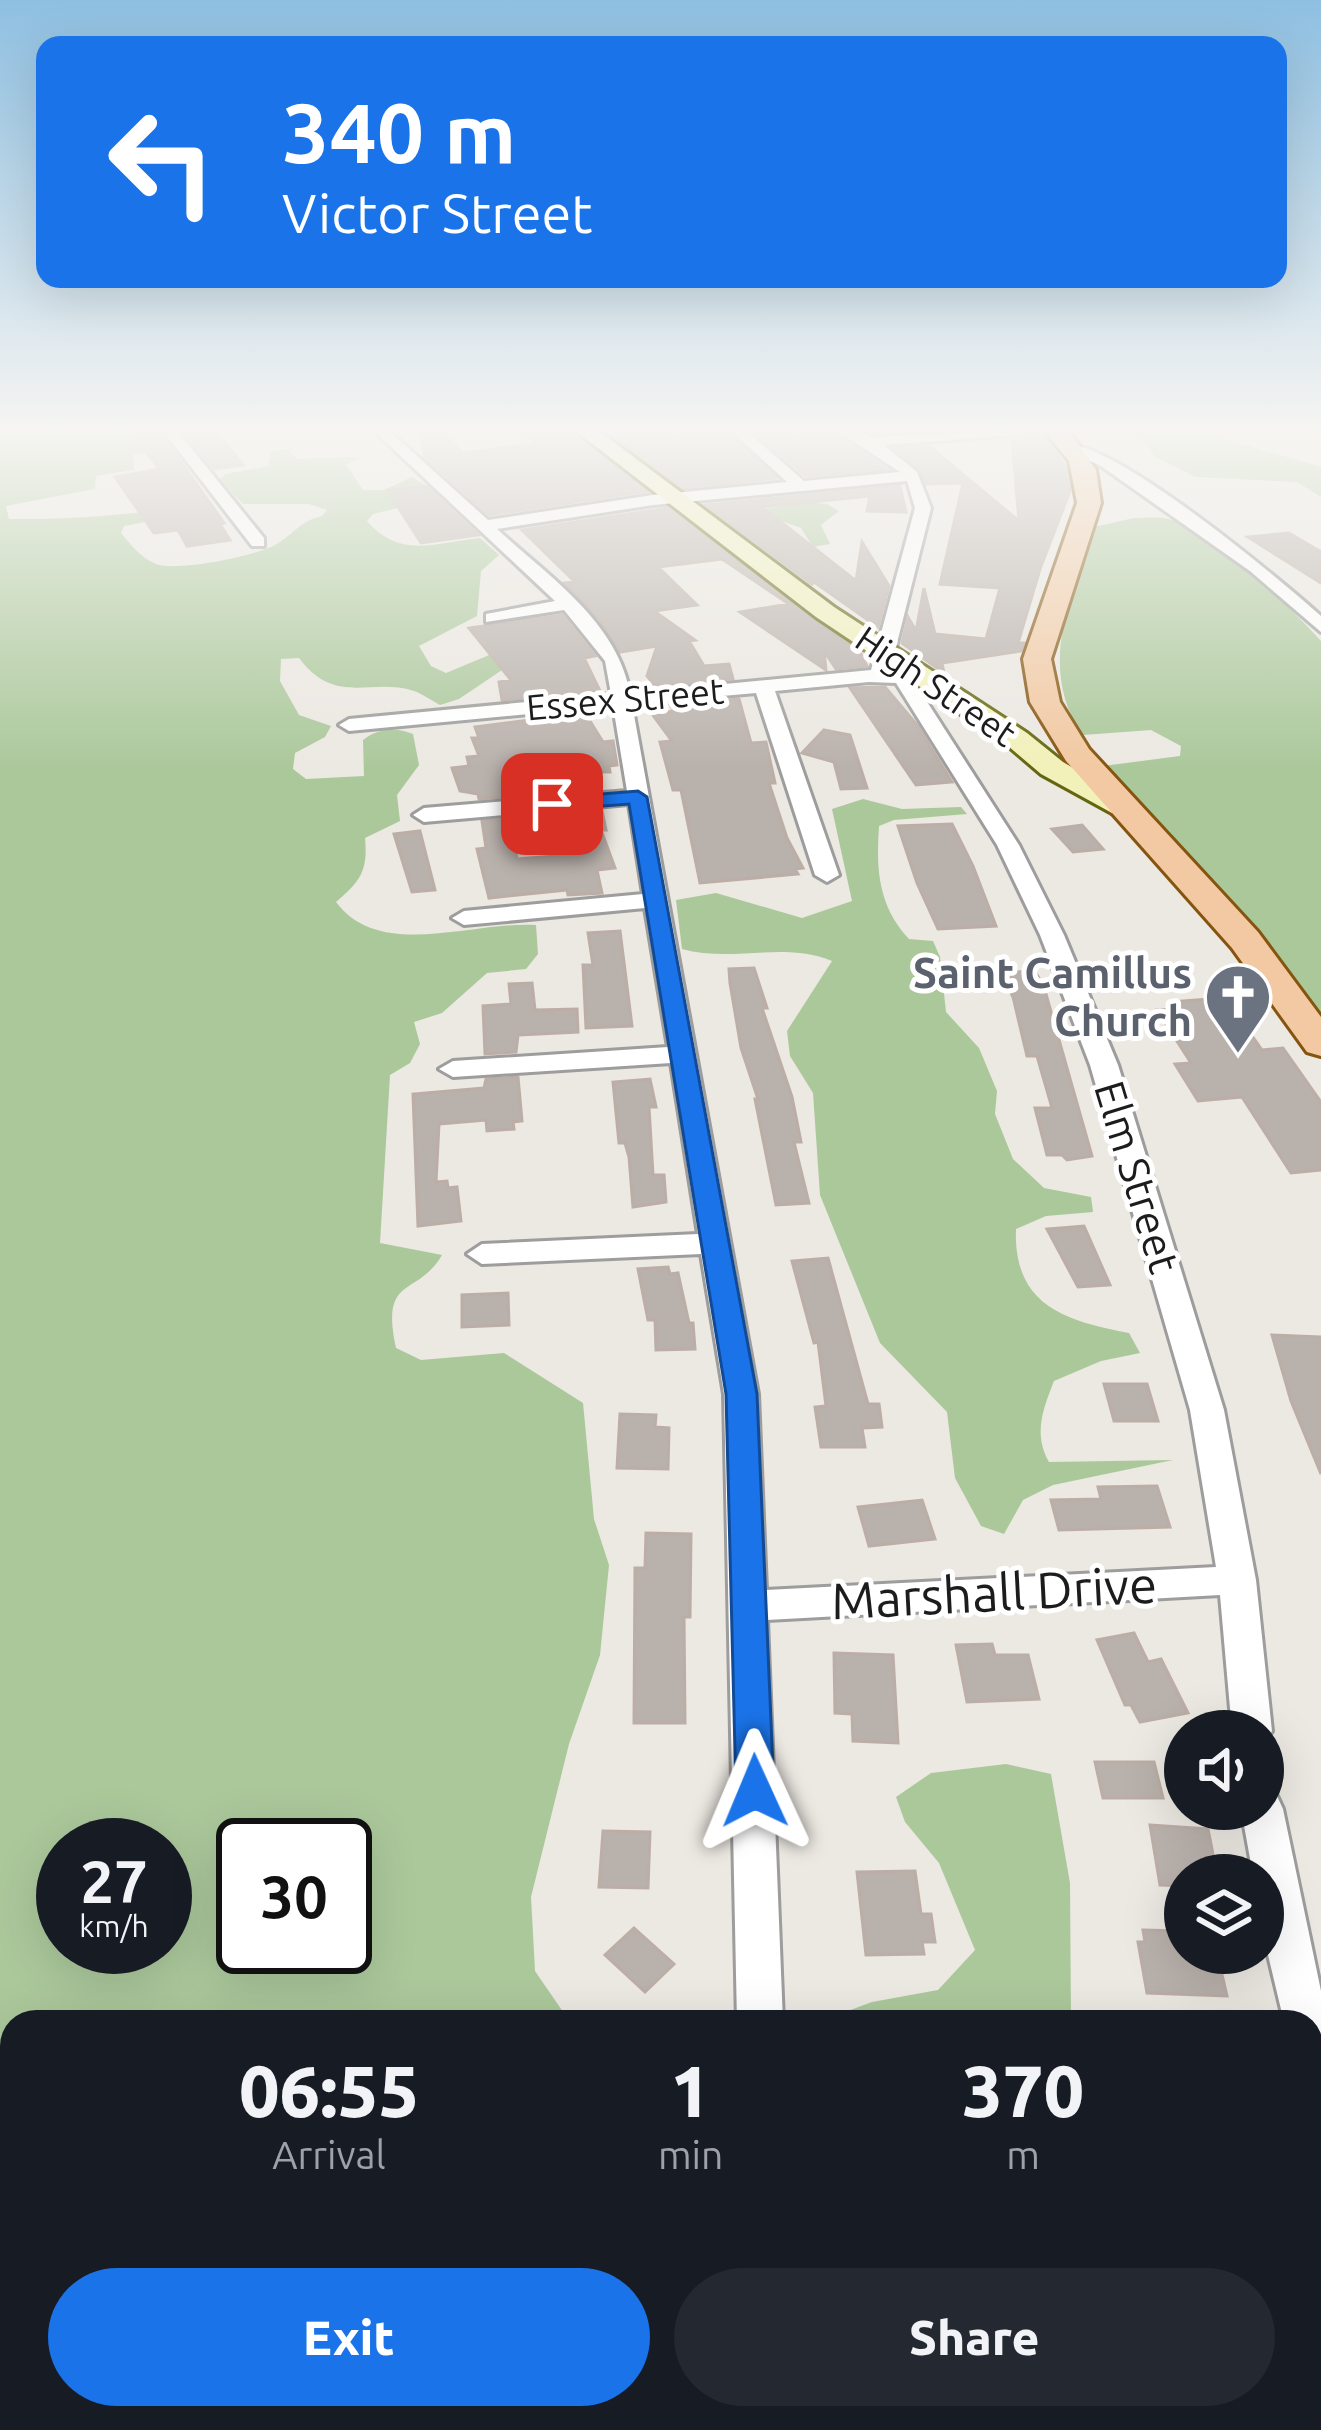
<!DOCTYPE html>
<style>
body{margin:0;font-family:Ubuntu,sans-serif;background:#242831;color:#f1f3f6;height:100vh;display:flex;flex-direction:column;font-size:45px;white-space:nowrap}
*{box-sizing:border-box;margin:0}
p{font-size:39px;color:#9ea1a6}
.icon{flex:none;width:66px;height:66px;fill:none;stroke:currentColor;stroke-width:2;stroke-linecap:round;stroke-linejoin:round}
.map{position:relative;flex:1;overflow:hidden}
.drawer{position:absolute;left:0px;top:2010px;width:1323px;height:420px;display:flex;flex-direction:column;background:#171b24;border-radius:36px 36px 0 0;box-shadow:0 12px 48px #0002}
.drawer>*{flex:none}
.top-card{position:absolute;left:36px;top:36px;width:1251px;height:252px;border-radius:24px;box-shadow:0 12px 48px #0002;background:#1a73e8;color:#fff;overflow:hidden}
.buttons{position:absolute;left:1164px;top:1710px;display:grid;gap:24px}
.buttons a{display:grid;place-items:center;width:120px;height:120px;border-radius:50%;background:#171b24;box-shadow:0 12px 48px #0002;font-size:60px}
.speed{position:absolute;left:36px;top:1818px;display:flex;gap:24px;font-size:60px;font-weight:700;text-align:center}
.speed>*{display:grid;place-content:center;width:156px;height:156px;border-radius:50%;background:#171b24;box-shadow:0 12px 48px #0002;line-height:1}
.speed small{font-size:30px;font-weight:400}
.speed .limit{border:6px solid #111;border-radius:18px;background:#fff;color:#111}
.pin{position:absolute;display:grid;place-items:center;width:102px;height:102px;color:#fff;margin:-51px;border-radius:24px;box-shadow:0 6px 18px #0006}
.me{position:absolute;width:132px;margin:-66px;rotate:359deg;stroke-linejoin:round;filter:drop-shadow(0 0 9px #0008)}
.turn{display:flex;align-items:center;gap:42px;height:252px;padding:0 48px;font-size:54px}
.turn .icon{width:156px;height:156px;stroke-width:2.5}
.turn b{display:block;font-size:84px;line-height:102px}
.eta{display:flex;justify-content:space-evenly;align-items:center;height:204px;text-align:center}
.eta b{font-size:72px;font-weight:800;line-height:84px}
.cta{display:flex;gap:24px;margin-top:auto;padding:24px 48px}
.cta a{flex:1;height:138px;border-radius:72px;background:#1a73e8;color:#fff;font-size:48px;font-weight:800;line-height:138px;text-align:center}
.cta a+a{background:#242831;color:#f1f3f6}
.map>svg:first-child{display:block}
.forest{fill:#abc89b;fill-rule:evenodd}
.building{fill:#b9b1ac;stroke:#bcaea6;stroke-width:3}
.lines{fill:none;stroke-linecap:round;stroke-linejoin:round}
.minor-casing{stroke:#9d9d9d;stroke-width:6}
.secondary-casing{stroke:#63660f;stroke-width:6}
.primary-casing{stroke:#85550f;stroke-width:6}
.minor{fill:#fff;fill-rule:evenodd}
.secondary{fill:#f2f1ba;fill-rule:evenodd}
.primary{fill:#f2c9a2;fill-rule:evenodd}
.route{fill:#1a73e8;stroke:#114b97;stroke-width:3}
.labels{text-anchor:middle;stroke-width:10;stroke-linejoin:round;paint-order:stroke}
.far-street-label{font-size:36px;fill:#1c1c1c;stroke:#fff}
.worship-label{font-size:42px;font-weight:bold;fill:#5b616d;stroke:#fff;text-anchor:end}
.street-label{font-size:42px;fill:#1c1c1c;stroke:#fff}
.near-street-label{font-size:51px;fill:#1c1c1c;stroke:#fff}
</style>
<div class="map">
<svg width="1321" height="2430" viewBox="0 0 1321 2430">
<rect width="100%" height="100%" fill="#ece8e2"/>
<path class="forest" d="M 0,428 L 91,432 L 154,428 L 166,442 L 160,451 L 133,455 L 134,470 L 96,476 L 95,489 L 6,506 L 9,519 C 73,520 138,514 202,504 L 212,509 L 124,526 L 121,533 C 132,546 140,557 156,564 C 176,572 255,556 275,545 C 294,534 300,521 322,516 L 327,510 L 309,504 L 243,504 L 219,480 L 226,474 L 268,466 L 271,451 L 292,448 L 290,452 L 297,459 L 360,457 L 346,465 L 363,490 L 384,490 L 412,477 L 443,497 L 373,514 L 367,521 C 400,559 434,543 480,538 L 499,555 L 481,571 L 477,616 L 419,646 L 431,666 L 446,673 L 506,648 L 502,670 L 459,699 L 440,705 C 432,701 423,694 414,691 C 370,677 336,707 299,658 L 281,659 L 280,681 L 299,715 L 331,726 L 325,737 L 295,753 L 293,769 L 306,779 L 364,776 L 363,740 C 377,728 397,727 413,734 L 419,765 L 397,795 L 400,821 L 365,838 C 368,870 361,881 336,902 C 380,961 473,921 536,925 L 538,954 L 526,969 L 487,973 L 442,1013 L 414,1022 L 420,1044 L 410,1063 L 390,1075 L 380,1243 L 442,1255 C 417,1298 380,1274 396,1348 L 421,1360 L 504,1353 L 583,1403 L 594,1519 L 609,1565 L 600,1655 L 569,1744 L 531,1897 L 535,1971 L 570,2022 L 12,2022 L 12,2418 L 728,2418 L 728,2430 L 0,2430 ZM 63,1845 L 165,1845 L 165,1947 L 63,1947 ZM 243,1845 L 345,1845 L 345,1947 L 243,1947 Z
M 1125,428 L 1188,428 L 1321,467 L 1321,497 L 1297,482 L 1195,477 L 1154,456 L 1148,445 Z
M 809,502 L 827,504 L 839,511 L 821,525 L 830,544 L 813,547 L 801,528 L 754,511 Z
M 1134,518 C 1146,518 1161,516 1172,520 C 1220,537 1287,604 1321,641 L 1321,1018 L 1270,947 L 1103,766 L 1180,756 L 1181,746 L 1151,730 L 1083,735 C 1038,672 1069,602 1089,535 L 1094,527 Z
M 863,799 L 902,809 L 961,807 L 967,814 L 894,820 L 879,826 C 876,869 878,906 909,939 L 933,941 L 940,957 L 946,1012 L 979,1048 L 997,1091 L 995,1114 L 1013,1159 L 1044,1188 L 1091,1197 L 1093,1212 L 1046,1216 L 1016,1229 C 1013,1306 1066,1321 1129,1333 L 1140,1353 L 1101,1361 L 1054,1381 C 1043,1409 1033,1434 1049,1462 L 1173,1460 L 1053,1485 L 1023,1500 L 1004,1534 L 981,1526 L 955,1478 L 947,1412 L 880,1343 L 820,1195 L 813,1093 L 790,1056 L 787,1031 L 832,961 C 784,941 732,963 682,949 L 676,900 L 716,893 L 802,918 L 852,901 L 832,809 Z
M 1006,1764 L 1051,1774 L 1070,1883 L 1071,2022 L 818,2022 L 872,2002 L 938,1990 L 975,1950 L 939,1863 L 905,1822 L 896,1797 L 931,1773 Z"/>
<path class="building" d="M 126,428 L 157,428 L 224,523 L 220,524 L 230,540 L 187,546 L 178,530 L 154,533 L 115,477 L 160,469 Z
M 181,428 L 214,428 L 243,465 L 214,469 Z
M 517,428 L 568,428 L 647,491 L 489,515 L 424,456 L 421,432 L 439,430 L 463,453 L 538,443 Z
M 602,428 L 663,428 L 673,436 L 724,430 L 777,478 L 682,488 Z
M 779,428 L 796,437 L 830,431 L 887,469 L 806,476 L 752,430 Z
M 1044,437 L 1065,466 L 1070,491 L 1040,569 L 1018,643 L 1024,643 L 1021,651 L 942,663 L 944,673 L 902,643 L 908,617 L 916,631 L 924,588 L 935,634 L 986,639 L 1000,588 L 940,584 L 963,483 L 926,484 L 920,469 L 896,449 L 929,446 L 1019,521 L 1012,440 Z
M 426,486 L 478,535 L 421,543 L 388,491 Z
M 900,486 L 906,512 L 867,511 L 870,496 L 762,507 L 856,581 L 862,542 L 889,586 L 878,627 L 807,577 L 813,585 L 705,505 Z
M 668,508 L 860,652 L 867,666 L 836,669 L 824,651 L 826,670 L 740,612 L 789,604 L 722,559 L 658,567 L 697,605 L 654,611 L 695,640 L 689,641 L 704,666 L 729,664 L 733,679 L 655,686 L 647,676 L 657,646 L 620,652 L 599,619 L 565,583 L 575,582 L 522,530 Z
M 1289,533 L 1321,552 L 1321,583 L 1248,537 Z
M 562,615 L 595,656 L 584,658 L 600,691 L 502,700 L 499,682 L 511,680 L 469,628 Z
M 885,687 L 917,725 L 952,782 L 916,785 L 850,688 Z
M 739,699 L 751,743 L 766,742 L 775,783 L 769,783 L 787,838 L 803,868 L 795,869 L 798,874 L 700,883 L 681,790 L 673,790 L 660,742 L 672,741 L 652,714 L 674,711 L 670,705 Z
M 585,713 L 603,742 L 613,741 L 617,765 L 609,766 L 610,772 L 594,772 L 598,789 L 479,799 L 478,794 L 460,791 L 452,768 L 469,766 L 467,757 L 479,756 L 472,738 L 479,738 L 475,727 Z
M 824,730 L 850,735 L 867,788 L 841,789 L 834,762 L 802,753 Z
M 602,811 L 606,830 L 601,830 L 615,868 L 597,870 L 602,893 L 568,895 L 567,890 L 489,898 L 477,849 L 486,848 L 482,821 L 511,819 L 517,859 L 569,855 L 562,814 Z
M 952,824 L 973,866 L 996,926 L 938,929 L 917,883 L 898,826 Z
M 1082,825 L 1103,849 L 1073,852 L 1052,829 Z
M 420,831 L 435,890 L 412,892 L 394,834 Z
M 620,931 L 632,1026 L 586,1028 L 583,965 L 593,965 L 588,933 Z
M 754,968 L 767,1008 L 762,1008 L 792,1097 L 801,1142 L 794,1142 L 809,1203 L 776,1205 L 755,1099 L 758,1099 L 741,1048 L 730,983 L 729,969 Z
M 1035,971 L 1044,987 L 1092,1156 L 1067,1160 L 1062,1155 L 1047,1155 L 1035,1108 L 1052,1108 L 1037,1056 L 1027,1056 L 1013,997 L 1001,973 Z
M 532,983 L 535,1010 L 577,1009 L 578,1032 L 518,1035 L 516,1052 L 485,1054 L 483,1006 L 511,1004 L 509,984 Z
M 1209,999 L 1215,1007 L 1231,1006 L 1262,1050 L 1283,1048 L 1321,1102 L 1321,1170 L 1291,1173 L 1242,1097 L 1198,1101 L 1175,1064 L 1191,1063 L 1157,1010 L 1173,1009 L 1169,1002 Z
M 518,1077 L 522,1121 L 513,1122 L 514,1129 L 487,1131 L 486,1120 L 439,1124 L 436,1182 L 447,1181 L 448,1188 L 457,1187 L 461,1221 L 418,1226 L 413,1094 L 484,1088 L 486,1079 Z
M 650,1079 L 656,1107 L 649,1107 L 653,1175 L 664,1175 L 666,1202 L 633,1207 L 629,1157 L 625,1143 L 619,1143 L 613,1082 Z
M 1084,1226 L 1110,1285 L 1078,1287 L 1047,1229 Z
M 828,1258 L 868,1404 L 879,1404 L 882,1427 L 862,1428 L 865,1447 L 821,1447 L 815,1407 L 826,1406 L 818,1342 L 814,1343 L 792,1261 Z
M 668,1267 L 670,1274 L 678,1273 L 689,1323 L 693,1323 L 695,1349 L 656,1350 L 655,1320 L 648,1320 L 638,1269 Z
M 508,1293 L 509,1325 L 462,1327 L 462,1295 Z
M 1272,1335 L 1321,1337 L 1321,1474 L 1291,1401 Z
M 1104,1384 L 1147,1384 L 1158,1421 L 1114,1421 Z
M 620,1414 L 656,1415 L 655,1427 L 669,1428 L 668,1469 L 617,1468 Z
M 1157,1486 L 1170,1527 L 1059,1530 L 1051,1500 L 1101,1499 L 1098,1487 Z
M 922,1500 L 935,1539 L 869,1546 L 858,1507 Z
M 646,1533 L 691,1534 L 690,1617 L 684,1617 L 685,1723 L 634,1723 L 635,1568 L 645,1568 Z
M 1134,1633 L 1148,1662 L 1161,1659 L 1188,1713 L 1140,1722 L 1131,1705 L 1125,1705 L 1097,1640 Z
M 992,1644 L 995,1655 L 1028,1655 L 1039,1699 L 967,1702 L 956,1645 Z
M 834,1653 L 893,1655 L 898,1743 L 853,1741 L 852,1714 L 835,1713 Z
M 1095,1762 L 1154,1762 L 1163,1798 L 1103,1798 Z
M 1150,1825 L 1208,1829 L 1217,1875 L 1185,1875 L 1185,1886 L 1160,1885 Z
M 603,1831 L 650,1832 L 648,1888 L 599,1887 Z
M 915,1871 L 921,1914 L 931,1914 L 935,1942 L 922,1942 L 924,1954 L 866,1955 L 857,1872 Z
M 634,1928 L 674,1964 L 645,1992 L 605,1955 Z
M 1143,1930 L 1180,1931 L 1185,1953 L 1217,1953 L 1227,1996 L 1147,1993 L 1138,1942 L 1145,1942 Z"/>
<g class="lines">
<g class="minor-casing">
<path id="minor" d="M 161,428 L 175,428 L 264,538 L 264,546 L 252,546 Z
M 371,428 L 386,428 L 488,520 L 653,495 L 787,482 L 728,428 L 743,428 L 804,481 L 900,472 L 833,428 L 851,428 L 870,437 L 1060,428 L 1053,432 L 884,445 L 917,472 L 931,508 L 895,651 L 908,672 L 921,678 L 915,683 L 1019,845 L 1064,935 L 1118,1065 L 1224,1410 L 1256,1580 L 1272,1731 L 1263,1744 L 1263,1731 L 1232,1731 L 1220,1595 L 767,1620 L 783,2022 L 737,2022 L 724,1394 L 701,1254 L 482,1264 L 467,1254 L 482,1244 L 698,1234 L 671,1063 L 453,1077 L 439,1069 L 453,1061 L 668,1047 L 645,908 L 464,925 L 452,918 L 464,911 L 643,894 L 629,804 L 424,822 L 413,815 L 424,808 L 627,791 L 613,706 L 349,731 L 339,725 L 349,719 L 611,694 L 605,661 L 564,610 L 486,622 L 486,614 L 555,601 ZM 907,481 L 915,508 L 871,670 L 630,693 C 617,621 548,576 497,529 L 653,505 ZM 869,682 L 896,683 L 997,845 L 1040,935 L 1090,1065 L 1190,1410 L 1216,1567 L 766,1590 L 758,1394 L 632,704 L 756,693 L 815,875 L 827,882 L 839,875 L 775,691 Z
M 1068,445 C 1116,443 1280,579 1321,616 L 1321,632 L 1250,571 L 1101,466 L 1068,451 Z
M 1263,1791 L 1277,1796 L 1283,1809 L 1321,1991 L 1321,2093 L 1311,2089 L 1311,2022 L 1284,2022 L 1263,1934 L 1263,1875 L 1253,1875 L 1241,1809 L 1263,1809 Z
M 752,2418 L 806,2418 L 807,2430 L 753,2430 Z"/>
</g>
<g class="secondary-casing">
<path id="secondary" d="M 572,428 L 595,428 L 834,607 L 1027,733 L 1063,762 L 1138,806 L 1123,815 L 1112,813 L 1041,774 L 1007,745 L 816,617 Z"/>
</g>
<g class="primary-casing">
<path id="primary" d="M 1042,428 L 1069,431 L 1096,470 L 1101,503 L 1051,659 L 1060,702 L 1089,749 L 1258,932 L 1321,1017 L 1321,1056 L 1307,1052 L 1232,948 L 1066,761 L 1030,702 L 1023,659 L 1077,503 L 1069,461 Z"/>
</g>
<use href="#minor" class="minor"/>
<use href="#secondary" class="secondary"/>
<use href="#primary" class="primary"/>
</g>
<linearGradient id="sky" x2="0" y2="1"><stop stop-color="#8ebfe1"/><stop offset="0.56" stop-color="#f6f5f2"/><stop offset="1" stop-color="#f6f5f2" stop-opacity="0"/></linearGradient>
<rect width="1321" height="768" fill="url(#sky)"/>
<path class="route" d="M 638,791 L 647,797 L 757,1394 L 774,1791 L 768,1802 L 755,1807 L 742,1802 L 736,1791 L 726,1394 L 629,804 L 552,810 L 542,804 L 552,798 Z"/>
<defs>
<g id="church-pin" transform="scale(3.45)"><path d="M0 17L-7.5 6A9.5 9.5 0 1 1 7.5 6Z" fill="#6b7280" stroke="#fff"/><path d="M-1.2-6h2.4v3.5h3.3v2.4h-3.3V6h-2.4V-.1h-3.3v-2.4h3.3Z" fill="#fff"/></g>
</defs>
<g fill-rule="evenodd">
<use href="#church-pin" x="1238" y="997"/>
</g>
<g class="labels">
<g class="far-street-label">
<text transform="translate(936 686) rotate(34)" y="13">High Street</text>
<text transform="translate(625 699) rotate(-5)" y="13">Essex Street</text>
</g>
<g class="worship-label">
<text x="1192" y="988">Saint Camillus<tspan x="1192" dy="48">Church</tspan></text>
</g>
<g class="street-label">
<text transform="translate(1137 1177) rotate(73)" y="15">Elm Street</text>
</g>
<g class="near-street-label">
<text transform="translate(994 1593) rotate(-3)" y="18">Marshall Drive</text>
</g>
</g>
</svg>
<div class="buttons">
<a><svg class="icon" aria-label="sound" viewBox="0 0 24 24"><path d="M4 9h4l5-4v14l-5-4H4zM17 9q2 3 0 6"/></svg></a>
<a><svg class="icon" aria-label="layers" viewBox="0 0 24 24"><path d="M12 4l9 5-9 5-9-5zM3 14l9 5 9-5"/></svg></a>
</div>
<div class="speed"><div>27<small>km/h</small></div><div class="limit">30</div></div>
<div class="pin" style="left:552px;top:804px;background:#d93025"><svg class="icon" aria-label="arrive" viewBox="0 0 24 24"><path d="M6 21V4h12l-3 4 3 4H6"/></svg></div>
<svg class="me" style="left:755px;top:1791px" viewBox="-20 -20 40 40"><path d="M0-17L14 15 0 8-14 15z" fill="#1a73e8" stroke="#fff" stroke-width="4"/></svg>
<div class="top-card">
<div class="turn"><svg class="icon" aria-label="left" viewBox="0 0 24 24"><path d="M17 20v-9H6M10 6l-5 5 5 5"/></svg><div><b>340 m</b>Victor Street</div></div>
</div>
<section class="drawer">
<div class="eta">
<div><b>06:55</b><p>Arrival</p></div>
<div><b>1</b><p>min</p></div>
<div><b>370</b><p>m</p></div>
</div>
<div class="cta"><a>Exit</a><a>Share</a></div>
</section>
</div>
